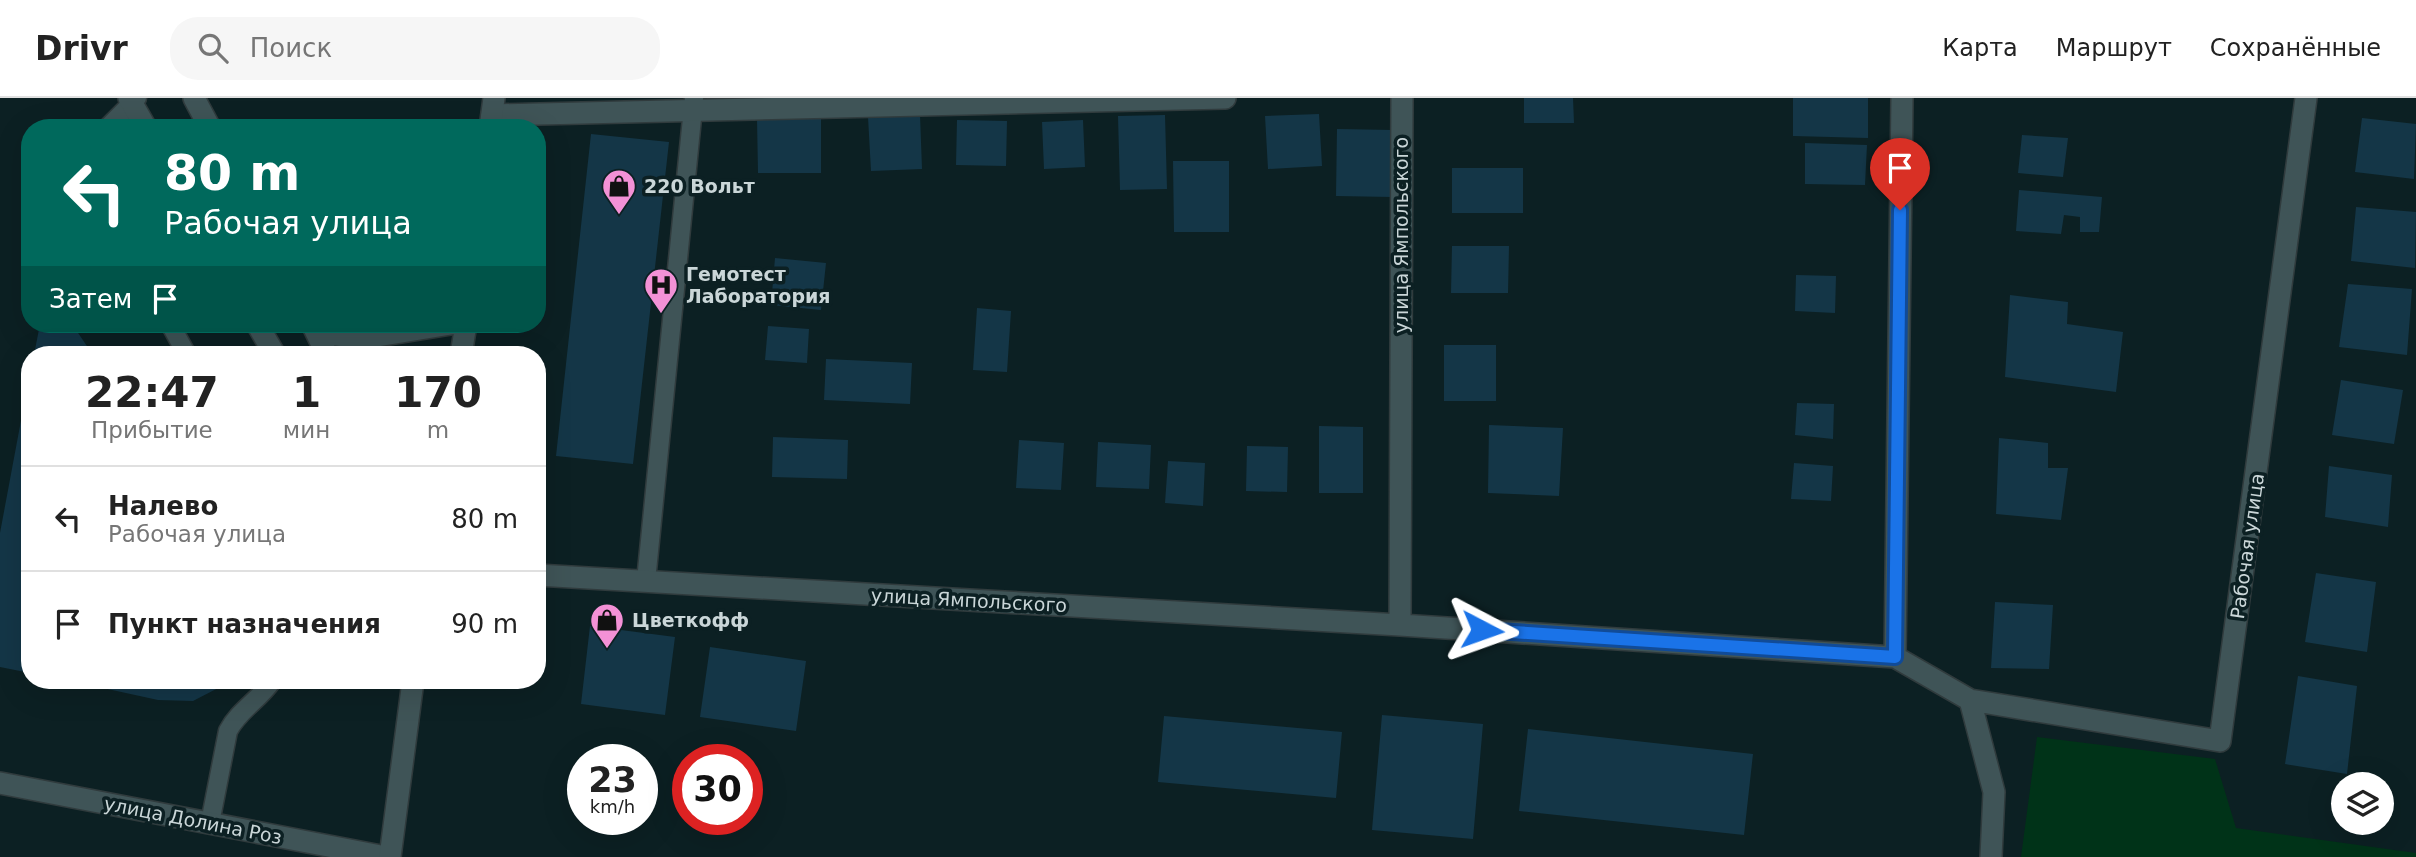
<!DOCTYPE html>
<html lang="ru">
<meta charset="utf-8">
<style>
body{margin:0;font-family:"DejaVu Sans",sans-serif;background:#f6f6f6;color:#222;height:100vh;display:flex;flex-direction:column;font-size:26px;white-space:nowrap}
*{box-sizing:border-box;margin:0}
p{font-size:23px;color:#767676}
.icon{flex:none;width:38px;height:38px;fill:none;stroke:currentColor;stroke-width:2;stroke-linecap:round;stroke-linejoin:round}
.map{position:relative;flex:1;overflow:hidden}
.drawer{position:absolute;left:21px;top:248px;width:525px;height:343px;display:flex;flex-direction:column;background:#fff;border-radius:28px;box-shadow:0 7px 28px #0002}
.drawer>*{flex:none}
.banner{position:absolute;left:21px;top:21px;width:525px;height:214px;border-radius:28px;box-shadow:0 7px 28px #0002;background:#00695c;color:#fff;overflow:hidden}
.tools{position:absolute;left:2331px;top:674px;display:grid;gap:14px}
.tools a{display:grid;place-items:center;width:63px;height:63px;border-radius:50%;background:#fff;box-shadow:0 7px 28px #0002;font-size:35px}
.speed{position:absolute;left:567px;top:646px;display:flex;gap:14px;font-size:35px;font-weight:700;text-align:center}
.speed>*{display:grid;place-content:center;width:91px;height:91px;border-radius:50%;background:#fff;box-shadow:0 7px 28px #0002;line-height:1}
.speed small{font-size:18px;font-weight:400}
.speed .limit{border:10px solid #d22;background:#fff;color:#111}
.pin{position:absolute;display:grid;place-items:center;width:60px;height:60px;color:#fff;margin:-72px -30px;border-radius:50% 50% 50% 0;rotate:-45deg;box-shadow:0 0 7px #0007}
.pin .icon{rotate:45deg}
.me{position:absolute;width:77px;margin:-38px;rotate:94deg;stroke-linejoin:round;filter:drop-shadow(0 0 5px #0008)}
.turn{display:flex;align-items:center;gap:24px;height:147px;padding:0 28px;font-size:32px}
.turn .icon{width:91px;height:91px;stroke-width:2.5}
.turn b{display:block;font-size:49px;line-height:60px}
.then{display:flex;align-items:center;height:66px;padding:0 28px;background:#0003;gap:14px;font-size:26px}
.eta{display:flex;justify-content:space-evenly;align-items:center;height:119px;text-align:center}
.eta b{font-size:42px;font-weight:700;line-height:49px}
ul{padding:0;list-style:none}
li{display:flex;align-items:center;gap:21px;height:105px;padding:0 28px;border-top:2px solid #e0e0e0}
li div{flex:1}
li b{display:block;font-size:26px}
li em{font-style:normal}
header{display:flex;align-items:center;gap:42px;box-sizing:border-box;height:98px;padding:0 35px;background:#fff;border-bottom:2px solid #e0e0e0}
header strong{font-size:33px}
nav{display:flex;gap:38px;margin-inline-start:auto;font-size:24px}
.search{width:490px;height:63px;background:#f6f6f6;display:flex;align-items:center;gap:18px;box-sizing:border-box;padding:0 24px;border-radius:28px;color:#767676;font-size:26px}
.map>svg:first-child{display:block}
.green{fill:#003318}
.building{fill:#143647}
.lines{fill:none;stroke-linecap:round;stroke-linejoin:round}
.lane-casing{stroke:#303b3d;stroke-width:21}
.street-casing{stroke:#303b3d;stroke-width:24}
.secondary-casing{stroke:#303b3d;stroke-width:24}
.lane{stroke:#3f5457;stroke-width:18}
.street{stroke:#3f5457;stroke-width:21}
.secondary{stroke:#3f5457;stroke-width:21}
.route-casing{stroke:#114b97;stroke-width:18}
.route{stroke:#1a73e8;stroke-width:12}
.labels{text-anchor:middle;stroke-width:7;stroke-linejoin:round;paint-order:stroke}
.poi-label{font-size:19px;font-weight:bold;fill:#cad6d8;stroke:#0c2023;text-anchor:start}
.street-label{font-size:19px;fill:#cad6d8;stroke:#0c2023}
</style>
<header>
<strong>Drivr</strong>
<div class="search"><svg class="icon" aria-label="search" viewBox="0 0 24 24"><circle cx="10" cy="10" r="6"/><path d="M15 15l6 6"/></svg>Поиск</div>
<nav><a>Карта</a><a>Маршрут</a><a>Сохранённые</a></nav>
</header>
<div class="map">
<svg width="2416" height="759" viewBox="0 0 2416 759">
<rect width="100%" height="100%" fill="#0c2023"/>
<path class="green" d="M 2037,639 L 2215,661 L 2236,730 L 2416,755 L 2416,759 L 2021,759 Z"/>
<path class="building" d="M 1524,0 L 1573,0 L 1574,25 L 1524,25 Z
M 1793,0 L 1868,0 L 1868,40 L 1793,38 Z
M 1319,16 L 1322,68 L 1268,71 L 1265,18 Z
M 920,17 L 922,71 L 871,73 L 868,19 Z
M 1165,17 L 1167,91 L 1120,92 L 1118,18 Z
M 2362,20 L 2416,26 L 2414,81 L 2355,74 Z
M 757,21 L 821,21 L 821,75 L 758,75 Z
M 957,22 L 1007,23 L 1006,68 L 956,67 Z
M 1083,22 L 1085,69 L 1044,71 L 1042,24 Z
M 1337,31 L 1393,32 L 1392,99 L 1336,98 Z
M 591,36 L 669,44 L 633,366 L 556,358 Z
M 2022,37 L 2068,40 L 2063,79 L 2018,75 Z
M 1805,45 L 1867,47 L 1865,87 L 1805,86 Z
M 1173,63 L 1229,63 L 1229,134 L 1174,134 Z
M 1452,70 L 1523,70 L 1523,115 L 1452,115 Z
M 2019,92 L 2102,99 L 2099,134 L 2080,134 L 2080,119 L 2064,117 L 2061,136 L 2016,133 Z
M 2356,109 L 2416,114 L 2415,170 L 2351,163 Z
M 1452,148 L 1509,148 L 1508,195 L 1451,195 Z
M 775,160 L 826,165 L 821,212 L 771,207 Z
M 1796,177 L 1836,178 L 1835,215 L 1795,213 Z
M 2348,186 L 2412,191 L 2407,257 L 2339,249 Z
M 2010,197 L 2068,204 L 2067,226 L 2123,234 L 2116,294 L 2005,279 Z
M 977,210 L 1011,213 L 1007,274 L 973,272 Z
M 40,226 L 72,226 L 93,257 L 34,257 Z
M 768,228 L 809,231 L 807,265 L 765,262 Z
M 1444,247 L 1496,247 L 1496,303 L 1444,303 Z
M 826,261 L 912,265 L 910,306 L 824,302 Z
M 2341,282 L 2403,292 L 2394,346 L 2332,337 Z
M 28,285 L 30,285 L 30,575 L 0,569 L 0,435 Z
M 1797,305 L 1834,306 L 1833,341 L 1795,337 Z
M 1489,327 L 1563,330 L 1559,398 L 1488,395 Z
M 1319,328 L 1363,329 L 1363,395 L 1319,395 Z
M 773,339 L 848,342 L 847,381 L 772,379 Z
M 1999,340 L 2048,345 L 2048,370 L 2068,370 L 2061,422 L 1996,416 Z
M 1019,342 L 1064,345 L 1061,392 L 1016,390 Z
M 1098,344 L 1151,347 L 1149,391 L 1096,389 Z
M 1247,348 L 1288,349 L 1287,394 L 1246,393 Z
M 1168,363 L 1205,365 L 1203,408 L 1165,405 Z
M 1794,365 L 1833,368 L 1831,403 L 1791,401 Z
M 2329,368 L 2392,377 L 2388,429 L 2325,419 Z
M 2316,475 L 2376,484 L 2367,554 L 2305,544 Z
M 1995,504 L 2053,507 L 2049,571 L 1991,570 Z
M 590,528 L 675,539 L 665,617 L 581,606 Z
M 710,549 L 806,563 L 796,633 L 700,619 Z
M 2298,578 L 2357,588 L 2347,676 L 2285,666 Z
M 71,583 L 226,583 L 222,588 L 193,603 L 158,602 Z
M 1382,617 L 1483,626 L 1473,741 L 1372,732 Z
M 1164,618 L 1342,634 L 1336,700 L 1158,684 Z
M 1528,631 L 1753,656 L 1744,737 L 1519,713 Z"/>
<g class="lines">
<g class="lane-casing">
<path id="lane" d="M 107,30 L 137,0
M 170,226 L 187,257
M 646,483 L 694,0
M 210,725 L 228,633 C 239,612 259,602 272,583"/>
</g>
<g class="street-casing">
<path id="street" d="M 492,17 L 1225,0
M 537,477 L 1400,527 L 1895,559 L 1970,602 L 1994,694 L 1991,759
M 1400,527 L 1402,0
M 1895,559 L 1902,0
M 1970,602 L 2220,643 L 2306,0
M 0,685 L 386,759"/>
</g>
<g class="secondary-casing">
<path id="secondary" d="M 129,0 L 146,30
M 194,0 L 210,30
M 490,30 L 494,0
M 257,226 L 275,257
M 312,226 L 327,257
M 317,235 L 365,240 L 451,226
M 461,257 L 466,226
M 390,759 L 413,583"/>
</g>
<use href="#lane" class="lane"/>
<use href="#street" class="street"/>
<use href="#secondary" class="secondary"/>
</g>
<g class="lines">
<g class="route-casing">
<path id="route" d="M 1482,532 L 1895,559 L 1900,112"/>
</g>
<use href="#route" class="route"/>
</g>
<defs>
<g id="shop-pin" transform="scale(1.75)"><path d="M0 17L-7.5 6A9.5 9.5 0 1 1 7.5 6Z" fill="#f391d6" stroke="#0c2023"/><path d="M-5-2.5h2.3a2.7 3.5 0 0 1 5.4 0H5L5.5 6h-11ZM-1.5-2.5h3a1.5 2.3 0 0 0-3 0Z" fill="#111"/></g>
<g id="hospital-pin" transform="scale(1.75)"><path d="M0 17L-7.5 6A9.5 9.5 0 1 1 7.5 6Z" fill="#f391d6" stroke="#0c2023"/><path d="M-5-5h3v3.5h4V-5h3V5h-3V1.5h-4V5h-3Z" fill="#111"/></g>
</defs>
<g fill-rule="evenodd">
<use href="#shop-pin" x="619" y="88"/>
<use href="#hospital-pin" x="661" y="187"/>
<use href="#shop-pin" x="607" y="522"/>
</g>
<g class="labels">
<g class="poi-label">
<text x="644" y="95">220 Вольт</text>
<text x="686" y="183">Гемотест<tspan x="686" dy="22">Лаборатория</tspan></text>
<text x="632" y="529">Цветкофф</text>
</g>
<g class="street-label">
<text transform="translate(1401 137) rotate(-90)" y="7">улица Ямпольского</text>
<text transform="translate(2247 448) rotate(-82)" y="7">Рабочая улица</text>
<text transform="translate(969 502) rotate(3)" y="7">улица Ямпольского</text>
<text transform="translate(193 722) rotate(11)" y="7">улица Долина Роз</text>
</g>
</g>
</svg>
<div class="tools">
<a><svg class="icon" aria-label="layers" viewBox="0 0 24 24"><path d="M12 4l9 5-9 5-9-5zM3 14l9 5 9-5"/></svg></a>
</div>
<div class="speed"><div>23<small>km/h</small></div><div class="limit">30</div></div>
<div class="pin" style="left:1900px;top:112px;background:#d93025"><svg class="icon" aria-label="arrive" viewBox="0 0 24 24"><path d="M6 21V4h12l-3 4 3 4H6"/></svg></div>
<svg class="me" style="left:1482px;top:532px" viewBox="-20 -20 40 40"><path d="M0-17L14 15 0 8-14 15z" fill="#1a73e8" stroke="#fff" stroke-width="4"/></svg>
<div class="banner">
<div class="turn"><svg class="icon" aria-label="left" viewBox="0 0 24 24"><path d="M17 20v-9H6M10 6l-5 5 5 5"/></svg><div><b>80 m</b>Рабочая улица</div></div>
<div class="then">Затем<svg class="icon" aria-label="arrive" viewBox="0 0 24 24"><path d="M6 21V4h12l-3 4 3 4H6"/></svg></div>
</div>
<section class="drawer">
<div class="eta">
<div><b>22:47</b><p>Прибытие</p></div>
<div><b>1</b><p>мин</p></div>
<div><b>170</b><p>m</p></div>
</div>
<ul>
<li><svg class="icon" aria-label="left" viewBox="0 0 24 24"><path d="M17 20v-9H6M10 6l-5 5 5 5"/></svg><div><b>Налево</b><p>Рабочая улица</p></div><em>80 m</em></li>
<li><svg class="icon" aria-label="arrive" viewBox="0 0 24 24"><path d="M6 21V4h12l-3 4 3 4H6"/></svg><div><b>Пункт назначения</b></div><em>90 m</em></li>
</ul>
</section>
</div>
